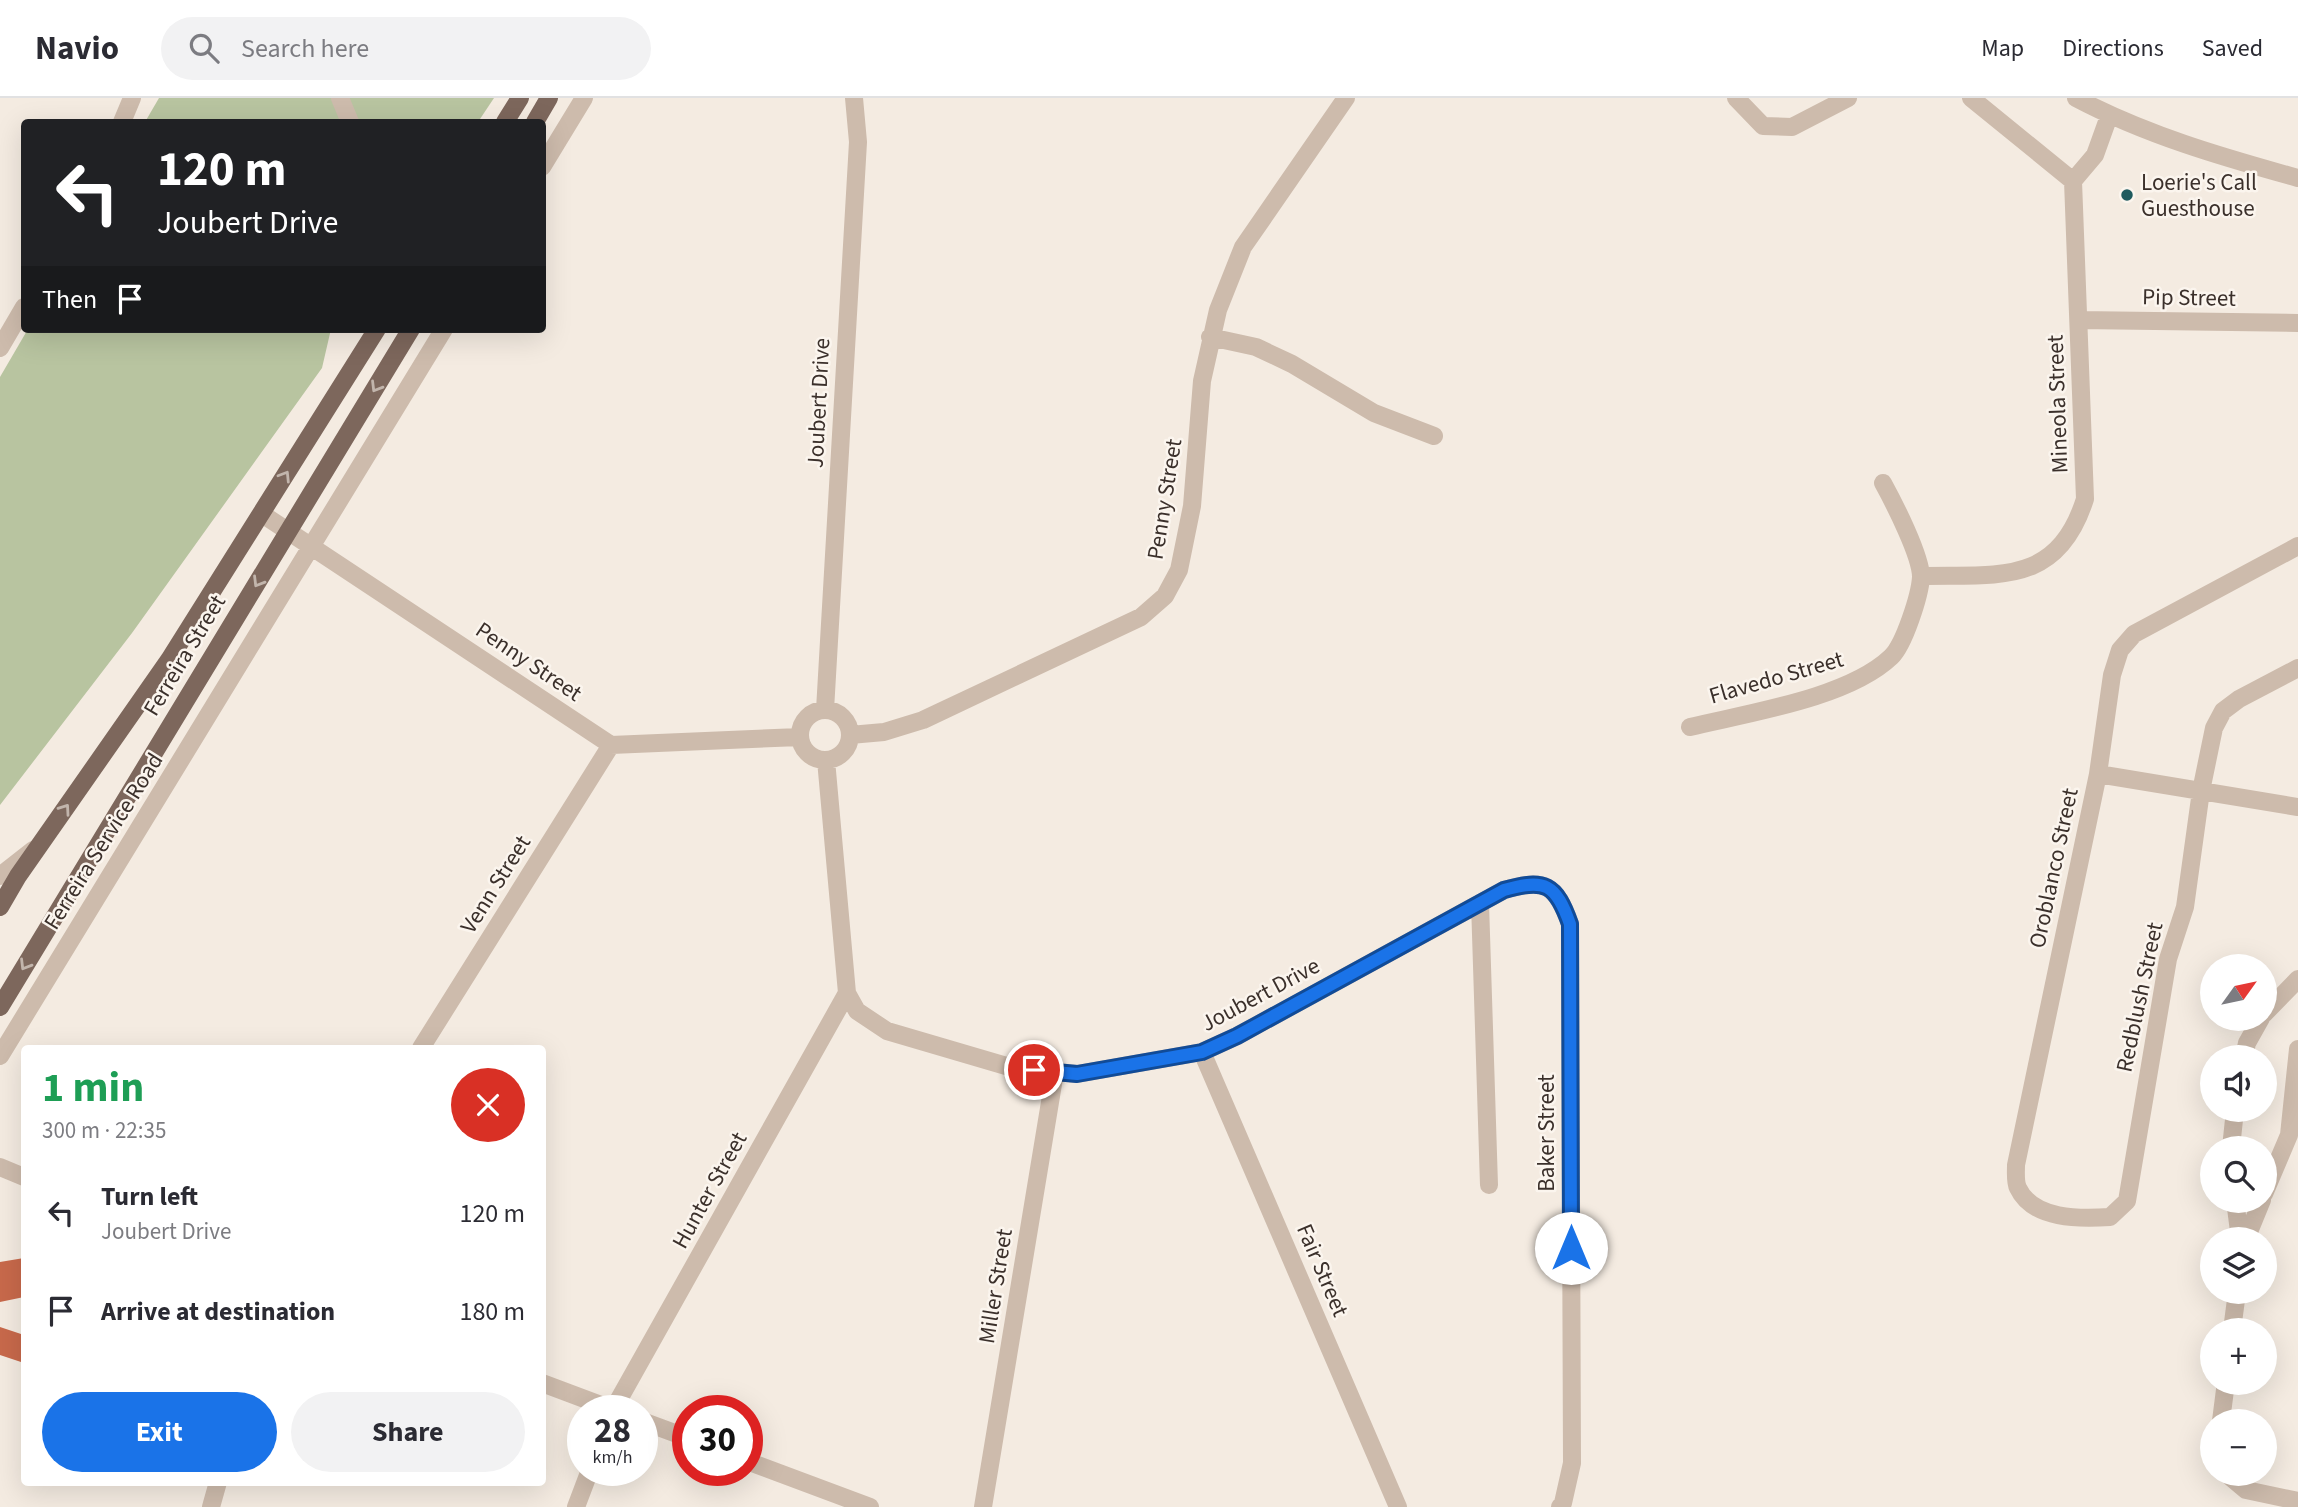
<!DOCTYPE html>
<meta charset="utf-8">
<style>
body{margin:0;font-family:"Source Sans 3",sans-serif;background:#f2f2f3;color:#2b2b33;height:100vh;display:flex;flex-direction:column;font-size:26px;white-space:nowrap}
*{box-sizing:border-box;margin:0}
p{font-size:23px;color:#7c7c81}
.icon{flex:none;width:38px;height:38px;fill:none;stroke:currentColor;stroke-width:2;stroke-linecap:round;stroke-linejoin:round}
.map{position:relative;flex:1;overflow:hidden}
.details{position:absolute;left:21px;top:947px;width:525px;height:441px;display:flex;flex-direction:column;background:#fff;border-radius:7px;box-shadow:0 7px 28px #0002}
.details>*{flex:none}
.top-card{position:absolute;left:21px;top:21px;width:525px;height:214px;border-radius:7px;box-shadow:0 7px 28px #0002;background:#202124;color:#fff;overflow:hidden}
.needle{width:46px;rotate:57deg}
.fabs{position:absolute;left:2200px;top:856px;display:grid;gap:14px}
.fabs a{display:grid;place-items:center;width:77px;height:77px;border-radius:50%;background:#fff;box-shadow:0 7px 28px #0002;font-size:35px}
.speed{position:absolute;left:567px;top:1297px;display:flex;gap:14px;font-size:35px;font-weight:700;text-align:center}
.speed>*{display:grid;place-content:center;width:91px;height:91px;border-radius:50%;background:#fff;box-shadow:0 7px 28px #0002;line-height:1}
.speed small{font-size:18px;font-weight:400}
.speed .limit{border:10px solid #d22;background:#fff;color:#111}
.pin{position:absolute;display:grid;place-items:center;width:60px;height:60px;color:#fff;margin:-30px;border:4px solid #fff;border-radius:50%;box-shadow:0 2px 7px #0007}
.me{position:absolute;width:77px;margin:-38px;rotate:0deg;stroke-linejoin:round;filter:drop-shadow(0 0 5px #0008)}
.turn{display:flex;align-items:center;gap:24px;height:147px;padding:0 21px;font-size:32px}
.turn .icon{width:91px;height:91px;stroke-width:2.5}
.turn b{display:block;font-size:49px;line-height:60px}
.then{display:flex;align-items:center;height:66px;padding:0 21px;background:#0003;gap:14px;font-size:26px}
.round{display:grid;place-items:center;flex:none;width:74px;height:74px;border-radius:37px;background:#f2f2f3}
.head{display:flex;align-items:center;justify-content:space-between;height:119px;padding:0 21px}
h1{font-size:42px;font-weight:700;line-height:52px;color:#1e9e55}
.cta{display:flex;gap:14px;margin-top:auto;padding:14px 21px}
.cta a{flex:1;height:80px;border-radius:42px;background:#1a73e8;color:#fff;font-size:28px;font-weight:700;line-height:80px;text-align:center}
.cta a+a{background:#f2f2f3;color:#2b2b33}
ul{padding:0;list-style:none}
li{display:flex;align-items:center;gap:21px;height:98px;padding:0 21px}
li div{flex:1}
li b{display:block;font-size:26px}
li em{font-style:normal}
header{display:flex;align-items:center;gap:42px;box-sizing:border-box;height:98px;padding:0 35px;background:#fff;border-bottom:2px solid #e1e1e2}
header strong{font-size:33px}
nav{display:flex;gap:38px;margin-inline-start:auto;font-size:24px}
.search{width:490px;height:63px;background:#f2f2f3;display:flex;align-items:center;gap:18px;box-sizing:border-box;padding:0 24px;border-radius:38px;color:#7c7c81;font-size:26px}
.map>svg:first-child{display:block}
.green{fill:#b8c4a0}
.building{fill:#c8694b}
.lines{fill:none;stroke-linecap:round;stroke-linejoin:round}
.minor{stroke:#cdbbac;stroke-width:18}
.major{stroke:#7d675c;stroke-width:18}
.oneway{stroke:#c2b5ac}
.route-casing{stroke:#114b97;stroke-width:18}
.route{stroke:#1a73e8;stroke-width:12}
.poi-dot{fill:#1f5a5e;stroke:#fbf5ee;stroke-width:2.5}
.labels{text-anchor:middle;stroke-width:5;stroke-linejoin:round;paint-order:stroke}
.poi-label{font-size:23px;fill:#3b302b;stroke:#fbf5ee;text-anchor:start}
.street-label{font-size:23px;fill:#3b302b;stroke:#fbf5ee}
</style>
<header>
<strong>Navio</strong>
<div class="search"><svg class="icon" aria-label="search" viewBox="0 0 24 24"><circle cx="10" cy="10" r="6"/><path d="M15 15l6 6"/></svg>Search here</div>
<nav><a>Map</a><a>Directions</a><a>Saved</a></nav>
</header>
<div class="map">
<svg width="2298" height="1409" viewBox="0 0 2298 1409">
<rect width="100%" height="100%" fill="#f4ebe1"/>
<path class="green" d="M 159,0 L 494,0 L 478,24 L 145,24 Z
M 28,231 L 331,231 L 322,270 L 132,535 L 0,707 L 0,279 Z"/>
<path class="building" d="M 24,1160 L 24,1199 L 0,1204 L 0,1164 Z
M 0,1229 L 24,1237 L 24,1265 L 0,1257 Z"/>
<g class="lines">
<path class="minor" d="M 340,0 L 350,24
M 1736,0 L 1763,28 L 1792,29 L 1848,0
M 1971,0 L 2073,83
M 2076,0 C 2146,37 2222,59 2298,80
M 122,24 L 132,0
M 542,69 L 584,0
M 2079,222 L 2298,225
M 1210,239 L 1256,249 L 1292,266 L 1374,315 L 1434,338
M 0,250 L 24,209
M 262,416 L 611,647 L 800,639
M 2298,448 L 2134,536 L 2120,552 L 2112,577 L 2098,676 L 2016,1067 C 2016,1075 2015,1084 2018,1090 C 2033,1122 2080,1121 2110,1119 L 2127,1103 L 2168,861 L 2185,809 L 2201,693 L 2214,630 L 2223,613 L 2239,601 L 2298,570
M 1921,478 C 1997,476 2057,489 2085,401 L 2073,83 L 2095,57 L 2109,18
M 825,612 L 858,44 L 854,0
M800 637a25 25 0 1 1 50 0a25 25 0 1 1-50 0Z
M 1690,629 C 1748,615 1848,600 1891,559 C 1904,547 1920,497 1921,479 C 1921,458 1894,405 1883,385
M 850,637 L 884,634 L 923,622 L 1141,519 L 1165,498 L 1179,472 L 1192,408 L 1202,283 L 1218,212 L 1243,149 L 1346,0
M 826,662 L 847,895 L 857,913 L 887,933 L 1013,970 L 1077,976 L 1202,954 L 1237,938 L 1504,792 C 1545,780 1556,786 1570,826 L 1572,1365 L 1563,1405 L 1560,1409
M 2098,676 L 2298,709
M 0,778 L 33,752
M 1480,805 L 1489,1087
M 2264,916 L 2298,881
M 421,950 L 611,647
M 1202,954 L 1398,1409
M 0,958 L 444,231
M 2244,959 L 2247,945 L 2261,920
M 2231,1050 L 2235,1012
M 0,1069 L 24,1079
M 2264,1096 L 2289,1037 L 2298,951
M 2235,1102 L 2240,1141
M 2246,1141 L 2262,1102
M 2232,1232 L 2237,1194
M 542,1285 L 614,1312
M 613,1312 L 847,895
M 642,1323 L 688,1340
M 2221,1323 L 2226,1284
M 747,1363 L 870,1409
M 2227,1376 L 2246,1392 L 2298,1403
M 211,1409 L 218,1384
M 576,1409 L 590,1372
M 983,1409 L 1055,974"/>
<path class="major" d="M 505,24 L 520,0
M 535,24 L 549,0
M 0,809 L 18,778 L 169,562 L 377,231
M 0,909 L 411,231"/>
</g>
<defs><path id="oneway-chevron" d="M-2-3.5L2.5 0L-2 3.5" fill="none" stroke-width="1.6" stroke-linecap="round" stroke-linejoin="round" transform="scale(1.75)"/></defs>
<g class="oneway">
<use href="#oneway-chevron" transform="translate(376 289) rotate(121)"/>
<use href="#oneway-chevron" transform="translate(285 378) rotate(-58)"/>
<use href="#oneway-chevron" transform="translate(258 484) rotate(121)"/>
<use href="#oneway-chevron" transform="translate(65 711) rotate(-55)"/>
<use href="#oneway-chevron" transform="translate(25 867) rotate(121)"/>
</g>
<g class="lines">
<g class="route-casing">
<path id="route" d="M 1034,972 L 1077,976 L 1202,954 L 1237,938 L 1504,792 C 1545,780 1556,786 1570,826 L 1571,1150"/>
</g>
<use href="#route" class="route"/>
</g>
<circle class="poi-dot" cx="2127" cy="97" r="7"/>
<g class="labels">
<g class="poi-label">
<text x="2141" y="92">Loerie's Call<tspan x="2141" dy="26">Guesthouse</tspan></text>
</g>
<g class="street-label">
<text transform="translate(2189 199) rotate(1)" y="8">Pip Street</text>
<text transform="translate(818 305) rotate(-87)" y="8">Joubert Drive</text>
<text transform="translate(2057 306) rotate(-92)" y="8">Mineola Street</text>
<text transform="translate(1164 401) rotate(-81)" y="8">Penny Street</text>
<text transform="translate(184 557) rotate(-59)" y="8">Ferreira Street</text>
<text transform="translate(529 563) rotate(34)" y="8">Penny Street</text>
<text transform="translate(1776 579) rotate(-16)" y="8">Flavedo Street</text>
<text transform="translate(103 743) rotate(-58)" y="8">Ferreira Service Road</text>
<text transform="translate(2053 770) rotate(-78)" y="8">Oroblanco Street</text>
<text transform="translate(495 786) rotate(-58)" y="8">Venn Street</text>
<text transform="translate(1260 896) rotate(-28)" y="8">Joubert Drive</text>
<text transform="translate(2139 899) rotate(-78)" y="8">Redblush Street</text>
<text transform="translate(1546 1035) rotate(-90)" y="8">Baker Street</text>
<text transform="translate(709 1092) rotate(-61)" y="8">Hunter Street</text>
<text transform="translate(1323 1172) rotate(67)" y="8">Fair Street</text>
<text transform="translate(995 1188) rotate(-81)" y="8">Miller Street</text>
</g>
</g>
</svg>
<div class="fabs">
<a><svg class="needle" viewBox="-14 -14 28 28"><path d="M0-13l5 13h-10z" fill="#e53935"/><path d="M0 13l5-13h-10z" fill="#7c7c81"/></svg></a>
<a><svg class="icon" aria-label="sound" viewBox="0 0 24 24"><path d="M4 9h4l5-4v14l-5-4H4zM17 9q2 3 0 6"/></svg></a>
<a><svg class="icon" aria-label="search" viewBox="0 0 24 24"><circle cx="10" cy="10" r="6"/><path d="M15 15l6 6"/></svg></a>
<a><svg class="icon" aria-label="layers" viewBox="0 0 24 24"><path d="M12 4l9 5-9 5-9-5zM3 14l9 5 9-5"/></svg></a>
<a>+</a>
<a>−</a>
</div>
<div class="speed"><div>28<small>km/h</small></div><div class="limit">30</div></div>
<div class="pin" style="left:1034px;top:972px;background:#d93025"><svg class="icon" aria-label="arrive" viewBox="0 0 24 24"><path d="M6 21V4h12l-3 4 3 4H6"/></svg></div>
<svg class="me" style="left:1571px;top:1150px" viewBox="-20 -20 40 40"><circle r="19" fill="#fff"/><path d="M0-13L10 11 0 6-10 11z" fill="#1a73e8"/></svg>
<div class="top-card">
<div class="turn"><svg class="icon" aria-label="left" viewBox="0 0 24 24"><path d="M17 20v-9H6M10 6l-5 5 5 5"/></svg><div><b>120 m</b>Joubert Drive</div></div>
<div class="then">Then<svg class="icon" aria-label="arrive" viewBox="0 0 24 24"><path d="M6 21V4h12l-3 4 3 4H6"/></svg></div>
</div>
<section class="details">
<div class="head"><div><h1>1 min</h1><p>300 m · 22:35</p></div><a class="round" style="background:#d93025;color:#fff"><svg class="icon" aria-label="close" viewBox="0 0 24 24"><path d="M6 6l12 12M18 6L6 18"/></svg></a></div>
<ul>
<li><svg class="icon" aria-label="left" viewBox="0 0 24 24"><path d="M17 20v-9H6M10 6l-5 5 5 5"/></svg><div><b>Turn left</b><p>Joubert Drive</p></div><em>120 m</em></li>
<li><svg class="icon" aria-label="arrive" viewBox="0 0 24 24"><path d="M6 21V4h12l-3 4 3 4H6"/></svg><div><b>Arrive at destination</b></div><em>180 m</em></li>
</ul>
<div class="cta"><a>Exit</a><a>Share</a></div>
</section>
</div>
